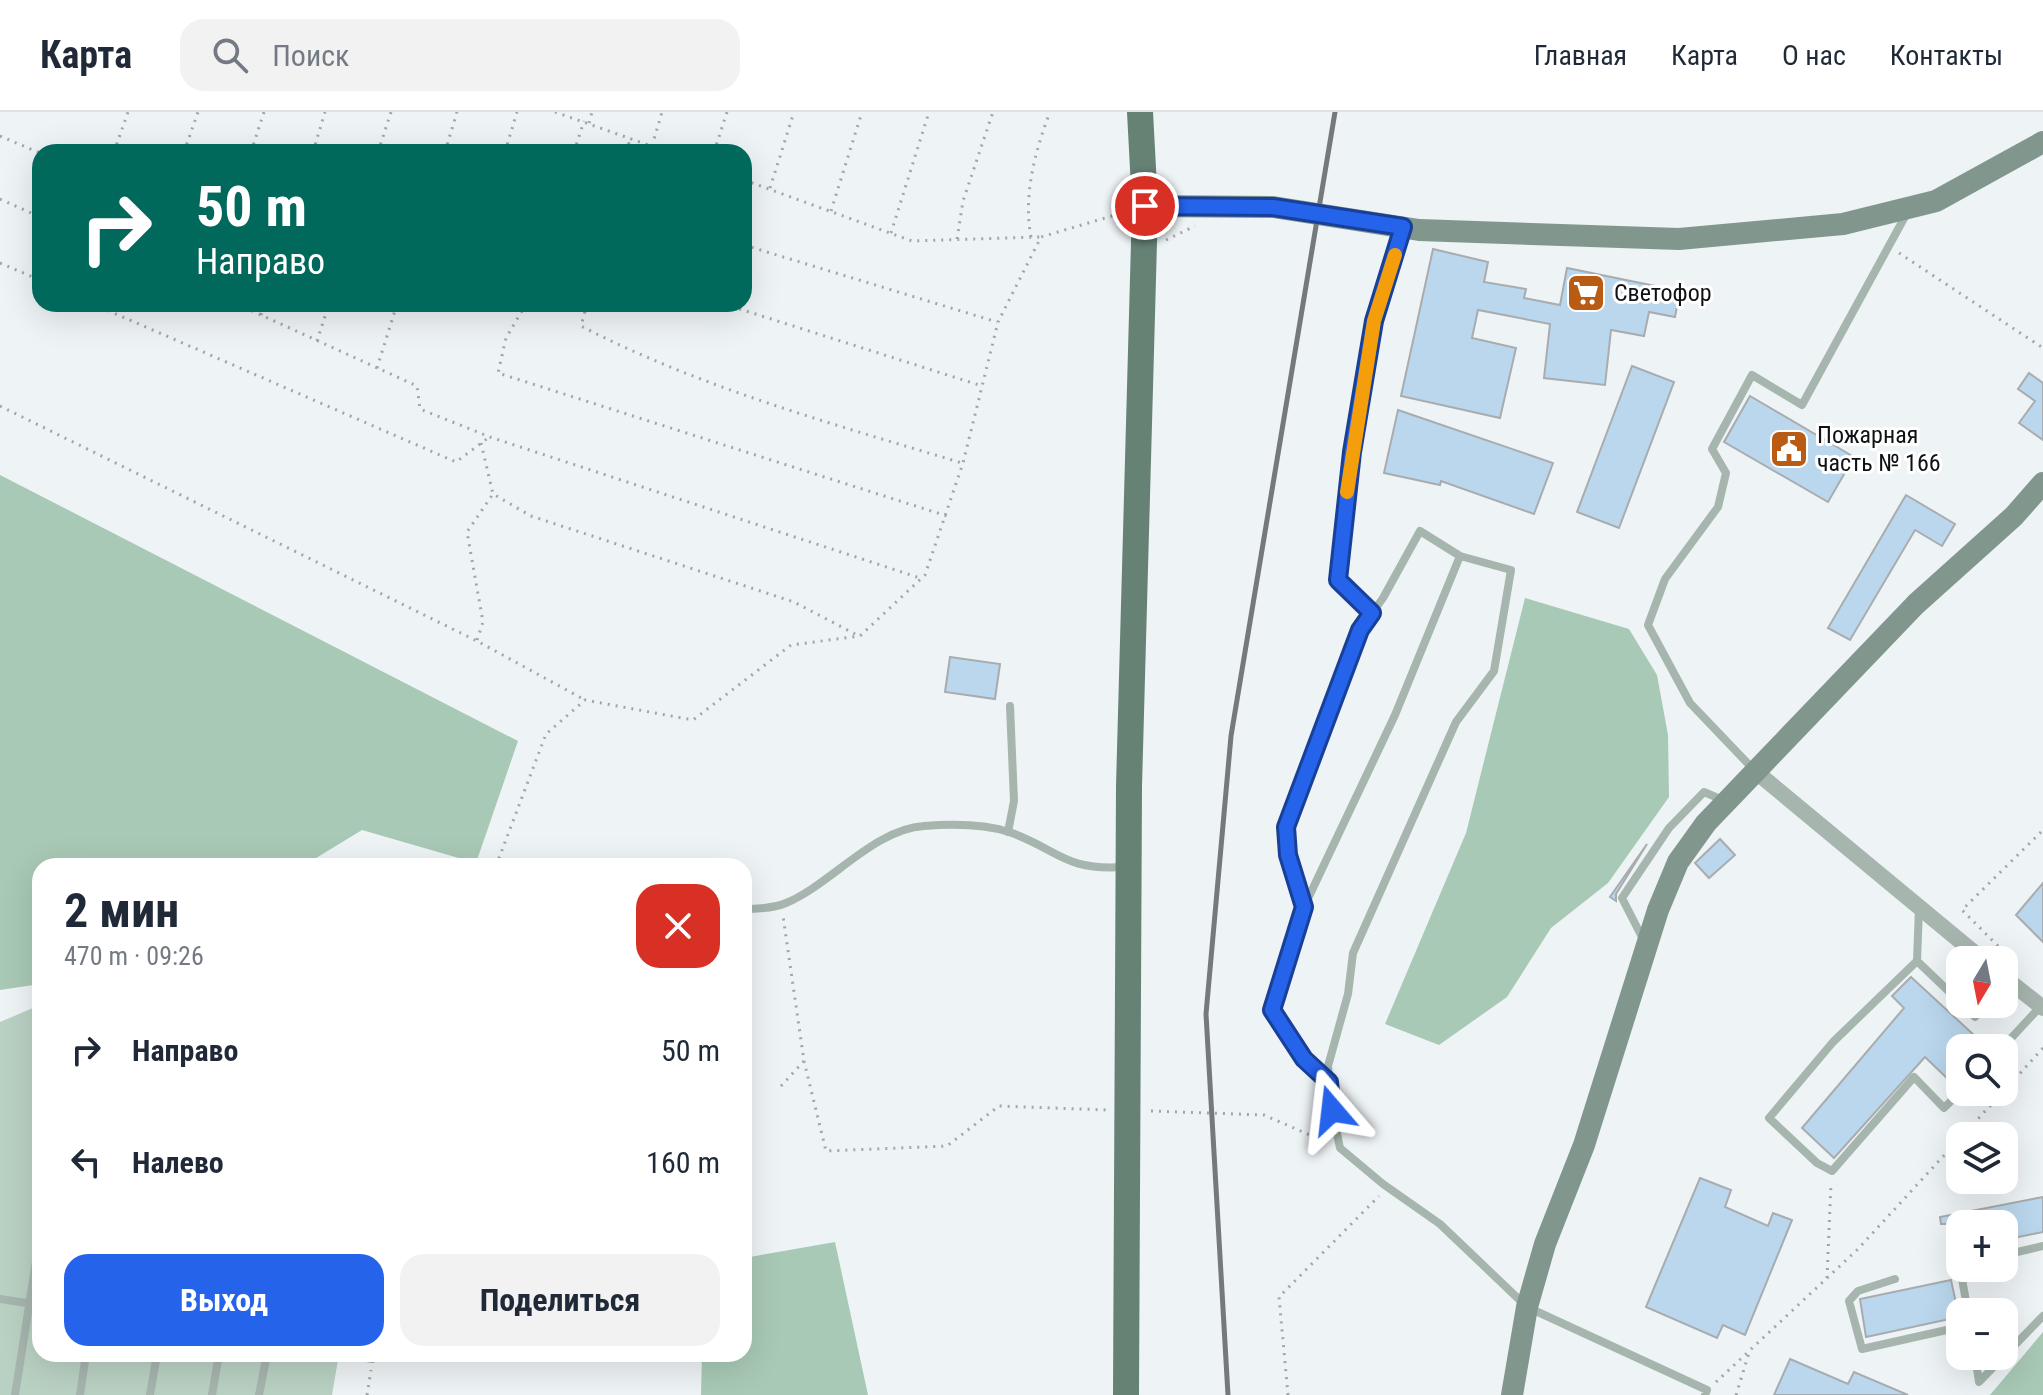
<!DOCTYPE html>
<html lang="ru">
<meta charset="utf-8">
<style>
body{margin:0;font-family:"Roboto Condensed",sans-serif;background:#f2f2f3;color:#1f2937;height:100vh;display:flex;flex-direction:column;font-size:30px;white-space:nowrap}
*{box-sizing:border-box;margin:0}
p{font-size:26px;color:#747a83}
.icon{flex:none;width:44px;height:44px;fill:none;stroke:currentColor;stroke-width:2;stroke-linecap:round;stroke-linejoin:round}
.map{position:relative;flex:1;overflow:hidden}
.side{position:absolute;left:32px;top:746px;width:720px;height:504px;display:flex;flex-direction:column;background:#fff;border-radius:24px;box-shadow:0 8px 32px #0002}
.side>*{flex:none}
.guide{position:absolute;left:32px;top:32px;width:720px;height:168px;border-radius:24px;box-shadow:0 8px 32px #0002;background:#00695c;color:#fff;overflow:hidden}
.needle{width:52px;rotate:190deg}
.buttons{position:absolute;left:1946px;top:834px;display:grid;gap:16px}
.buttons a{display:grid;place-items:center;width:72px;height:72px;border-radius:16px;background:#fff;box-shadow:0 8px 32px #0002;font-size:40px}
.pin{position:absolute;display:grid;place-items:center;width:68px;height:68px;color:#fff;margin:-34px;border:4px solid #fff;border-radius:50%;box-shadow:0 2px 8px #0007}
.me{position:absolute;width:88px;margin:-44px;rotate:343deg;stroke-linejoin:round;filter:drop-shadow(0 0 6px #0008)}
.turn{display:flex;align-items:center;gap:28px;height:168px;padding:0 32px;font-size:36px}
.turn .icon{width:104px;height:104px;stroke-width:2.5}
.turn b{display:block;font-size:56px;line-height:68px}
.round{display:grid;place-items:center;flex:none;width:84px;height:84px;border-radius:24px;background:#f2f2f3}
.summary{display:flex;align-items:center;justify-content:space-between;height:136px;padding:0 32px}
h1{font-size:48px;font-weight:700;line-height:60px}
.cta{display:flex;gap:16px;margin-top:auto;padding:16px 32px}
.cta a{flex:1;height:92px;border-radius:24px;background:#2563eb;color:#fff;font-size:32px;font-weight:700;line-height:92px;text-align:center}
.cta a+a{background:#f2f2f3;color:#1f2937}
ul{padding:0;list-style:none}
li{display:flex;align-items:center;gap:24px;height:112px;padding:0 32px}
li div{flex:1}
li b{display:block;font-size:30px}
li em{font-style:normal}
header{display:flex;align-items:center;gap:48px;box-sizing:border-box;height:112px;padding:0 40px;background:#fff;border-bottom:2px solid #e0e1e3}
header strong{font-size:38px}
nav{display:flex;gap:44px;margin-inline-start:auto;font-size:28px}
.search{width:560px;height:72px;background:#f2f2f3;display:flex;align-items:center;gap:20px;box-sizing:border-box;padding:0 28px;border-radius:24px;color:#747a83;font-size:30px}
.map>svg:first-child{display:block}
.green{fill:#b9d1c3}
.forest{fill:#a8c9b5}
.building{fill:#bad7ed;stroke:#a8acaf;stroke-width:2}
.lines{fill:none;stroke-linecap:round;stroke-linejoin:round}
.path{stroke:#a2a6a8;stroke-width:3;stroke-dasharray:2 6;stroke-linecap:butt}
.lane{stroke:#a6b5ae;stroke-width:8}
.street{stroke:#a6b5ae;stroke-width:16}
.secondary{stroke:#81978d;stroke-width:22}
.primary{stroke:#668275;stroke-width:26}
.rail{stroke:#76797b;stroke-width:5}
.route-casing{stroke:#184099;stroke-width:20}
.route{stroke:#2563eb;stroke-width:14}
.slow{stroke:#f59e0b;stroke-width:14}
.labels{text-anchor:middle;stroke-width:6;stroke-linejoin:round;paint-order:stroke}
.poi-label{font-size:24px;fill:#0f1112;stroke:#fff;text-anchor:start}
</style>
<header>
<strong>Карта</strong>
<div class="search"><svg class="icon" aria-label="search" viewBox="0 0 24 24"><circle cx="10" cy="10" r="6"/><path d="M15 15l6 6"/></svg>Поиск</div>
<nav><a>Главная</a><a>Карта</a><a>О нас</a><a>Контакты</a></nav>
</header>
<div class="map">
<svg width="2043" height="1283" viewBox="0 0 2043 1283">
<rect width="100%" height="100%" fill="#eef3f6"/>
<path class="green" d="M 40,893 L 40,1242 L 339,1242 L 332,1283 L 0,1283 L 0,910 Z"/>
<path class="forest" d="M 0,363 L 518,629 L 476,751 L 362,718 L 303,754 L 40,754 L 40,872 L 0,878 Z
M 1525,486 L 1629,517 L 1657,563 L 1668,623 L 1669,685 L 1608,771 L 1551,816 L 1507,885 L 1439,933 L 1385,912 L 1466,721 Z
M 835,1130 L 868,1283 L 701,1283 L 702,1242 L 744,1242 L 744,1146 Z
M 2043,1220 L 2043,1283 L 1990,1283 Z"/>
<path class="building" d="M 1433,137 L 1488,150 L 1484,170 L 1526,177 L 1524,186 L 1560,193 L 1567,156 L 1680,179 L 1675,205 L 1649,200 L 1644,224 L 1611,218 L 1605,273 L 1544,266 L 1550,212 L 1478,198 L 1472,226 L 1516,236 L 1500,306 L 1401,284 Z
M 1632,254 L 1674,270 L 1619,416 L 1577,400 Z
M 2029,261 L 2043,271 L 2043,328 L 2019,311 L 2035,289 L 2018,277 Z
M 1750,284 L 1854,345 L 1828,390 L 1724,330 Z
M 1398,298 L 1553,351 L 1534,402 L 1441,369 L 1440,373 L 1384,361 Z
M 1906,383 L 1955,412 L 1942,434 L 1915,418 L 1850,528 L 1828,516 Z
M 950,545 L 1000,552 L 995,587 L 945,580 Z
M 1720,727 L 1735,743 L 1709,766 L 1695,751 Z
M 1647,732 L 1616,782 L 1616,789 L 1610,785 Z
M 2043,771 L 2043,830 L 2016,803 Z
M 1911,865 L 1988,936 L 1960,936 L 1960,960 L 1951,970 L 1925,945 L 1834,1046 L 1802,1016 L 1904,896 L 1892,884 Z
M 1700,1066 L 1731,1078 L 1725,1095 L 1768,1114 L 1773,1101 L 1792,1108 L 1745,1223 L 1723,1213 L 1717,1226 L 1646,1195 Z
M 2043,1085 L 2043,1120 L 2004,1128 L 2004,1112 L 1941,1112 L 1940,1105 Z
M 1951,1168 L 1959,1205 L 1866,1225 L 1860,1187 Z
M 1790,1247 L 1848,1272 L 1854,1260 L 1908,1283 L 1774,1283 Z"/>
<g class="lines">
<path class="path" d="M 555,0 L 668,40
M 589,11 L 592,0
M 0,24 L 40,41
M 652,34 L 662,0
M 114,40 L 128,0
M 184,40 L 198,0
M 251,40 L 264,0
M 313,40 L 325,0
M 378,40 L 391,0
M 445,40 L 457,0
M 505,40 L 517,0
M 574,40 L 584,9
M 627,40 L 630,26
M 714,40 L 727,0
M 744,68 L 912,129 L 1041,125
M 770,76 L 794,0
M 0,87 L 40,105
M 831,99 L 862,0
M 891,121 L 929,0
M 1031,125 C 1023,84 1035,39 1050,0
M 957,127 L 963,89 L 993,0
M 1166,128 L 1195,114
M 744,133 L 997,210
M 1899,141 L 2043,236
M 0,151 L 40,168
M 93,192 L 456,350 L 488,326
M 237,192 L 417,274 L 420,297 L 490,325 L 920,466
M 526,192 L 506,226 L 498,261 L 947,404
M 587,192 L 581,214 C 701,276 833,312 962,351
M 724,192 L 979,273
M 261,203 L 265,192
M 317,229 L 329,192
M 377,256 L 397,192
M 0,294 L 477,529 L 585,588
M 481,331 L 493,382 L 531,404 L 794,490 L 857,523
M 477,528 L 483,510 L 467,420 L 493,382
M 496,754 L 546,622 L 585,588 L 693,608 L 791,533 L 860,524 L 925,463 L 963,351 L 998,210 L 1041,125 L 1122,101
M 2015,851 L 1962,798 L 2043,718
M 804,949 L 826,1039 L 947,1034 L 999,994 L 1107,998
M 781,974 L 804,949 L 783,804
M 2004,979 L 2043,936
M 1151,999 L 1264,1003 L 1326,1030
M 1962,1024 L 2003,980
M 1827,1166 L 1831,1071
M 1716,1270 L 1858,1137 L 1960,1026
M 367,1283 L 371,1258
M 1288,1283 L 1279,1185 L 1379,1084
M 1736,1283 L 1749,1241"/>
<path class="lane" d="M 1372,501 L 1338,468 L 1352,340 L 1374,209 L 1403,116
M 1755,659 L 1690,591 L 1648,513 L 1665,467 L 1718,395 L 1726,361 L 1712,337 L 1752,263 L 1802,293 L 1908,99
M 1008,720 L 1014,689 L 1010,594
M 1303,794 L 1288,743 L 1286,715 L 1360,518 L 1383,486 L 1420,419 L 1460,444
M 1919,796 L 1917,849 L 1960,890
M 744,797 C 757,797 774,796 786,791 C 830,773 874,717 924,714 C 950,712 984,712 1009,720 C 1058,737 1064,759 1123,755
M 1644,829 L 1622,786 L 1669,716 L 1704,680 L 1725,689
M 1917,849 L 1833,930 L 1769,1006 L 1817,1051 L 1832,1059 L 1914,965 L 1944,996 L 1960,980
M 1962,892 L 1975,905
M 2002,936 L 2040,895
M 1329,970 L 1304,947 L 1272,898 L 1304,795 L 1395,603 L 1460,444 L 1511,458 L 1494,559 L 1456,610 L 1353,841 L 1348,882 L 1328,954 L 1332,998 L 1340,1036 L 1383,1072 L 1440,1112 L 1527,1195 L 1707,1278 L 1705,1283
M 2004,1143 L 2043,1134
M 1960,1156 L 1968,1200
M 1895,1167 L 1858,1179 L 1849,1189 L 1862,1237 L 1960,1215
M 0,1187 L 40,1193
M 344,1242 L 372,1247
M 1975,1244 L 1979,1270 L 2043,1204
M 15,1283 L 40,1124
M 80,1283 L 86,1242
M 150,1283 L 157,1242
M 212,1283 L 219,1242
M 259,1283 L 267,1242"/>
<path class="street" d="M 1755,659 L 1983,848
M 2004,865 L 2043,896"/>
<path class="secondary" d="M 1145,94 L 1273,95 L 1419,118 L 1679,127 L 1843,112 L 1936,89 L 2043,30
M 1512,1283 L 1527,1195 L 1545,1132 L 1584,1033 L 1658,798 L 1678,750 L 1706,711 L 1916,492 L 2014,404 L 2043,371"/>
<path class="primary" d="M 1126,1283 L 1129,674 L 1145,94 L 1140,0"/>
<path class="rail" d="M 1228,1283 L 1206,902 L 1231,624 L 1335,0"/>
</g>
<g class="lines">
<g class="route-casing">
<path id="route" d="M 1145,94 L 1273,95 L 1403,115 L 1374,209 L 1352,340 L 1338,468 L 1372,501 L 1360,518 L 1286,715 L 1288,743 L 1304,795 L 1272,898 L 1304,947 L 1329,970 L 1332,998"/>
</g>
<use href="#route" class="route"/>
<path class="slow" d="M 1347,380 L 1374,209 L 1395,143"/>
</g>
<defs>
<g id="supermarket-square" transform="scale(2)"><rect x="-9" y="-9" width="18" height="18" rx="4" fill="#ba5b13" stroke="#fff"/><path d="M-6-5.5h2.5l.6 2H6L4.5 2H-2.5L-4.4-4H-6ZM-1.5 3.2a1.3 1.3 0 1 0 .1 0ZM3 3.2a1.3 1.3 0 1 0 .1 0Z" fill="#fff"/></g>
<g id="civic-square" transform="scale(2)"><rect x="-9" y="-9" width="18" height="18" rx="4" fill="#ba5b13" stroke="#fff"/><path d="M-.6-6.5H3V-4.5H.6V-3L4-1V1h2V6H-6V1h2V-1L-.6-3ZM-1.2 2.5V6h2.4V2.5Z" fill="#fff"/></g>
</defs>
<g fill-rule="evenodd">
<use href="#supermarket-square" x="1586" y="181"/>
<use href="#civic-square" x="1789" y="337"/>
</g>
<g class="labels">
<g class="poi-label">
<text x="1614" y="189">Светофор</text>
<text x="1817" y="331">Пожарная<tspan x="1817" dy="28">часть № 166</tspan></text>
</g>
</g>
</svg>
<div class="buttons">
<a><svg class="needle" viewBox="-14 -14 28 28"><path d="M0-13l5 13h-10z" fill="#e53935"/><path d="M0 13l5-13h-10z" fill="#747a83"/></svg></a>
<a><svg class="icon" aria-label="search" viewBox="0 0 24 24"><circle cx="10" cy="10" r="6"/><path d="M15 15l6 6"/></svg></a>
<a><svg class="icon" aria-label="layers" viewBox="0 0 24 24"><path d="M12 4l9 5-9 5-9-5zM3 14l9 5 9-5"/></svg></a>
<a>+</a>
<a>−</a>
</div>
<div class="pin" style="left:1145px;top:94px;background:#d93025"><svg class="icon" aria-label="arrive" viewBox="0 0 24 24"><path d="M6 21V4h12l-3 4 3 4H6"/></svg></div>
<svg class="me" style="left:1332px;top:998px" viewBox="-20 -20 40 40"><path d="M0-17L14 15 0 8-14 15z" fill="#2563eb" stroke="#fff" stroke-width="4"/></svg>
<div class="guide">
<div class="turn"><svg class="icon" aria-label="right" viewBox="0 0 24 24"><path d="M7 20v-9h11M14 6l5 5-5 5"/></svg><div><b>50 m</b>Направо</div></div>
</div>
<section class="side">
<div class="summary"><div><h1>2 мин</h1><p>470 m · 09:26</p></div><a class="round" style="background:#d93025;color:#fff"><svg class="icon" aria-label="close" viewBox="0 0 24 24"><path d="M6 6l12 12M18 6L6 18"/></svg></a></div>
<ul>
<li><svg class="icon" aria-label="right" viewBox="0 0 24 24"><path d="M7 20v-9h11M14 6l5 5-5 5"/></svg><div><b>Направо</b></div><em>50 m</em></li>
<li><svg class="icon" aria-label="left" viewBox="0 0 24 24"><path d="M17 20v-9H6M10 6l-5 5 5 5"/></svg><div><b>Налево</b></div><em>160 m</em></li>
</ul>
<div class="cta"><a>Выход</a><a>Поделиться</a></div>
</section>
</div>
